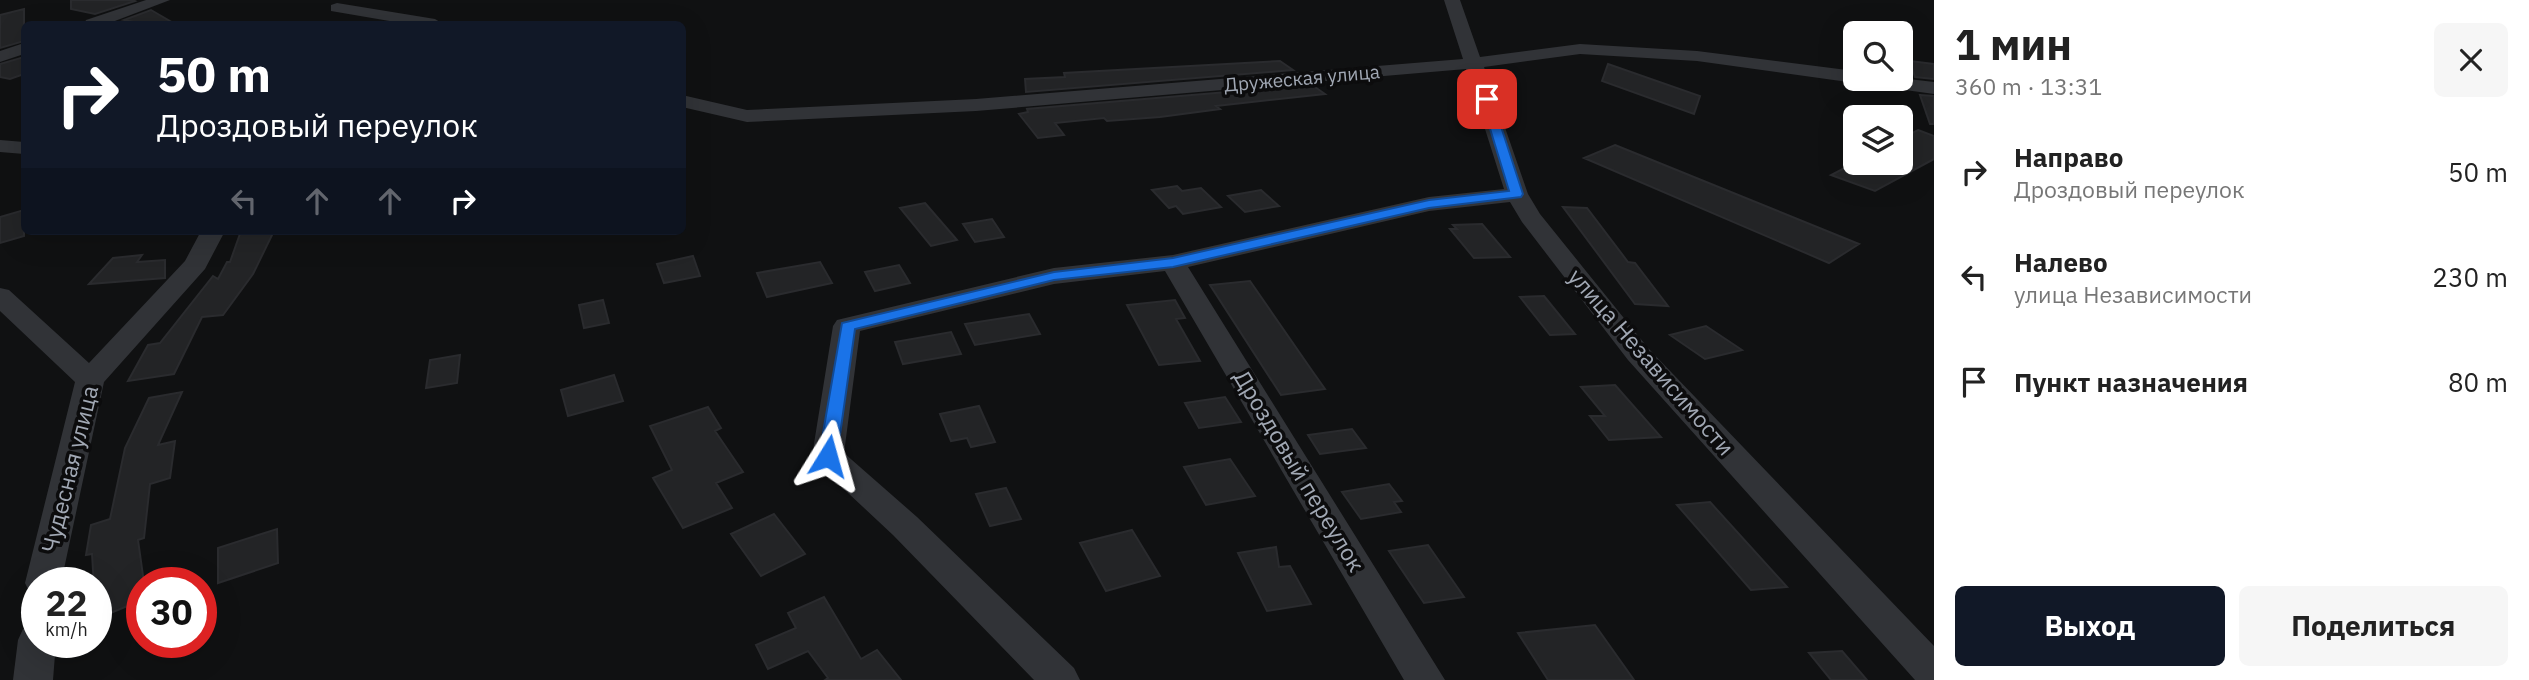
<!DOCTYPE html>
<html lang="ru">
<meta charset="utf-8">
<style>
body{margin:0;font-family:"IBM Plex Sans",sans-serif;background:#f6f6f6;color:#222;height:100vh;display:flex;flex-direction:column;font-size:26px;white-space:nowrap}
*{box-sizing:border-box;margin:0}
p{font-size:23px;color:#767676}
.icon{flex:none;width:38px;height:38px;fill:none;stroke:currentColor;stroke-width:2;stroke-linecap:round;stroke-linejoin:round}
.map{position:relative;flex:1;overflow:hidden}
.sheet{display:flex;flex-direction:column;background:#fff;width:595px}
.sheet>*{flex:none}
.hud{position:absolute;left:21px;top:21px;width:665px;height:214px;border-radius:10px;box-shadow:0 7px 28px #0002;background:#111827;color:#fff;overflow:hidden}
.controls{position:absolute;left:1843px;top:21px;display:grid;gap:14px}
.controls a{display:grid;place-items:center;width:70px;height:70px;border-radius:10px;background:#fff;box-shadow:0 7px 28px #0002;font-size:35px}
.speed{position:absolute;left:21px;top:567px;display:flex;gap:14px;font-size:35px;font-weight:700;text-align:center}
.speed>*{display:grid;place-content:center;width:91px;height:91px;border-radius:50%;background:#fff;box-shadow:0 7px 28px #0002;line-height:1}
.speed small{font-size:18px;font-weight:400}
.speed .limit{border:10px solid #d22;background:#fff;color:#111}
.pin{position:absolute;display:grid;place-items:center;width:60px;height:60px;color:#fff;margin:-30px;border-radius:14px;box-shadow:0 4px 10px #0006}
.me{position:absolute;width:77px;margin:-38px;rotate:8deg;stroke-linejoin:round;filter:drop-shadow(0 0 5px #0008)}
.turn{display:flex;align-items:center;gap:24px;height:147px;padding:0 21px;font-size:32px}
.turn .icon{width:91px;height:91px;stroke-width:2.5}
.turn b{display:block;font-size:49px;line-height:60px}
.lanes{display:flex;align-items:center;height:66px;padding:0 21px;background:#0003;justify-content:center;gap:35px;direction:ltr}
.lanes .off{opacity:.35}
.round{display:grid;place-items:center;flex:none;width:74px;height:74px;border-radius:10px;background:#f6f6f6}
.summary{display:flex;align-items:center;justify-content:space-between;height:119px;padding:0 21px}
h1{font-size:42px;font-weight:700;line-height:52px}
.primary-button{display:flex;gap:14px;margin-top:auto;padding:14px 21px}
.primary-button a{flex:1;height:80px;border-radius:10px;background:#111827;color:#fff;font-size:28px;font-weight:700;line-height:80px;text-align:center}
.primary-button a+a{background:#f6f6f6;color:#222}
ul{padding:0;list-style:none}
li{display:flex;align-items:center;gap:21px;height:105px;padding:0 21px}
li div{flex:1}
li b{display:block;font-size:26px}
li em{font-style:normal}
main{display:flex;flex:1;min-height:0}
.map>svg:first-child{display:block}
.building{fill:#232426;stroke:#2a2b2e;stroke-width:2}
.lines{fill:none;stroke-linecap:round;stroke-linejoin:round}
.minor{fill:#313337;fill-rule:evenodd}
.route{fill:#1a73e8;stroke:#114b97;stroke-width:2}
.labels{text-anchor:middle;stroke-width:7;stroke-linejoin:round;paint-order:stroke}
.far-street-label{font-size:19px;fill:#a1a8b4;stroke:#0c0c0d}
.street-label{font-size:23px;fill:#a1a8b4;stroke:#0c0c0d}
</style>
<main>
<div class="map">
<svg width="1934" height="680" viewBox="0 0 1934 680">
<rect width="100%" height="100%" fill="#101112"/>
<path class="building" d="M 71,0 L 133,0 L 135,1 L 95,14 L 71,9 Z
M 24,9 L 24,41 L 0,48 L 0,15 Z
M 151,10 L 175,24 L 144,24 L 124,20 Z
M 24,57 L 24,74 L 10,79 L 0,77 L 0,64 Z
M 1280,61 L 1293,70 L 1026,92 L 1025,79 L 1065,77 L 1064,73 Z
M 1910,61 L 1934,64 L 1934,79 L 1915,77 Z
M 1608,64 L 1700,96 L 1694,114 L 1602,81 Z
M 1312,85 L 1325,94 L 1216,106 L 1220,109 L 1160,117 L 1107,121 L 1104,118 L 1055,123 L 1064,135 L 1038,138 L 1019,114 L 1028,112 L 1027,109 Z
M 1920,95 L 1934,96 L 1934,124 L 1930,124 Z
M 1918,130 L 1934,136 L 1934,159 L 1875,191 L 1831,175 L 1854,163 L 1900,163 L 1900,139 Z
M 1615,145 L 1859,244 L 1829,263 L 1584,158 Z
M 1177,186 L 1182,191 L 1201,188 L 1221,207 L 1183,214 L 1176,206 L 1169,208 L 1152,190 Z
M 1261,190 L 1279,206 L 1245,212 L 1228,196 Z
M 925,203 L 957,240 L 931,246 L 900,208 Z
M 1563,207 L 1587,208 L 1628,262 L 1635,263 L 1668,306 L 1635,304 Z
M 24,210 L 24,236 L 0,243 L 0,217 Z
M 992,219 L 1004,237 L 975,242 L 963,224 Z
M 1482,224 L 1510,257 L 1474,258 L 1450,229 L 1457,229 L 1453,225 Z
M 241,231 L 274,231 L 253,274 L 223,315 L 202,317 L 174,374 L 128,381 L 148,345 L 160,343 L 213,276 L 218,279 L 227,262 L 230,262 Z
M 142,255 L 137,262 L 165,260 L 165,278 L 89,284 L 113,258 Z
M 693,256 L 700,276 L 664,283 L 657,264 Z
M 820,262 L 832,283 L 767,297 L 757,273 Z
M 899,265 L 910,283 L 875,291 L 865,272 Z
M 1250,281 L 1313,372 L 1325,389 L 1281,395 L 1210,285 Z
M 1544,296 L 1575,334 L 1550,335 L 1520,297 Z
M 603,300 L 609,323 L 584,328 L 579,305 Z
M 1175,300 L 1185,318 L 1176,319 L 1200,361 L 1159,365 L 1127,305 Z
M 1029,314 L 1040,334 L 975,345 L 965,324 Z
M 1706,326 L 1742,350 L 1705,359 L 1670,335 Z
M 951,332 L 961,354 L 903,364 L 895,342 Z
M 460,355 L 457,383 L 426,388 L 430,360 Z
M 614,375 L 623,401 L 568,416 L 561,390 Z
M 1615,385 L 1661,437 L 1609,440 L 1590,416 L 1605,416 L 1581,387 Z
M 182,392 L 158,445 L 175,441 L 170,478 L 150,484 L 144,538 L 138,540 L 144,583 L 142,583 L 142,600 L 96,619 L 92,554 L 86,555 L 91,525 L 110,519 L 125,448 L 149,398 Z
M 1225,397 L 1241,422 L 1199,428 L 1185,403 Z
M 979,406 L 995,442 L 971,447 L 967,438 L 951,441 L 940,414 Z
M 708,407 L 721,428 L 715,431 L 743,472 L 716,483 L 732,508 L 683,528 L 653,478 L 672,470 L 650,426 Z
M 1352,429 L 1366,448 L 1320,454 L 1308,435 Z
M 1230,459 L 1255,496 L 1206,505 L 1184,467 Z
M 1389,484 L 1402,501 L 1394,502 L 1401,512 L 1361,519 L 1342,492 Z
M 1006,488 L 1021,519 L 990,526 L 976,494 Z
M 1710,502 L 1787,587 L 1751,590 L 1677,505 Z
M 774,514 L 805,554 L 761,576 L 731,534 Z
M 277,529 L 278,563 L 218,583 L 218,548 Z
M 1132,530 L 1160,576 L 1106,591 L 1080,543 Z
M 1428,545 L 1464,597 L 1424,603 L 1389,551 Z
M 1276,547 L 1279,567 L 1290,566 L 1311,604 L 1267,611 L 1238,553 Z
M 824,597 L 861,659 L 877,650 L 901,680 L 825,680 L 828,678 L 808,651 L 768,669 L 756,645 L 796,628 L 788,613 Z
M 1595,625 L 1634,680 L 1548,680 L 1518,633 Z
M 1842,651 L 1867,680 L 1831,680 L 1809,653 Z"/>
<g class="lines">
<path class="minor" d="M 146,0 L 170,0 L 107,24 L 84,24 L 86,20 Z
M 1444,0 L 1460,0 L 1480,57 L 1580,44 L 1697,51 L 1855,71 L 1855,79 L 1900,78 L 1934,82 L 1934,94 L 1697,61 L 1580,54 L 1484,67 L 1528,194 L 1540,214 L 1648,348 L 1934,646 L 1934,680 L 1915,680 L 1628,360 L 1522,222 L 1510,202 L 1429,211 L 1188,267 L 1445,680 L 1404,680 L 1165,271 L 1054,284 L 860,331 L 844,453 L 917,517 L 1074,668 L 1080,680 L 1034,680 L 893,535 L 817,464 L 812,456 L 833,326 L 837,320 L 1054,268 L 1173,255 L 1429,197 L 1504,189 L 1466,69 L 976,111 L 747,122 L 682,107 L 682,95 L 747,110 L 976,99 L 1463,59 Z
M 337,3 L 435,19 L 443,24 L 407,24 L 331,11 L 331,5 Z
M 24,43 L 24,54 L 0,62 L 0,51 Z
M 0,140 L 24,142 L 24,154 L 0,152 Z
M 201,231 L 225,231 L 205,269 L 104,382 L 61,583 L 37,583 L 37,595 L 30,593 L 25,583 L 75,382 L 0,311 L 0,288 L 9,290 L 89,363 L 185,261 Z
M 37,624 L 37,642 L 56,642 L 53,680 L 13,680 L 18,640 L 23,629 Z"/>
</g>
<path class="route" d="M 1487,96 L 1492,99 L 1523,194 L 1521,197 L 1429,208 L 1173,267 L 1054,280 L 855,329 L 837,456 L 828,462 L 819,456 L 842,323 L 1054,272 L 1173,258 L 1429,200 L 1509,191 L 1481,99 Z"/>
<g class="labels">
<g class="far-street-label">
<text transform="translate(1302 78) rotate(-5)" y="7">Дружеская улица</text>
</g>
<g class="street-label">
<text transform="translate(1651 362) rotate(49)" y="8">улица Независимости</text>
<text transform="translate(70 469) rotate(-76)" y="8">Чудесная улица</text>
<text transform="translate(1299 471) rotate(59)" y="8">Дроздовый переулок</text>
</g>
</g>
</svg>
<div class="controls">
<a><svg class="icon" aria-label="search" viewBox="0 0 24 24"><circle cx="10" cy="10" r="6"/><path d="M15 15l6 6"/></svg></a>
<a><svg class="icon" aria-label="layers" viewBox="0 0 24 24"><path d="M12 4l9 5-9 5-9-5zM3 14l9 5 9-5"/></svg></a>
</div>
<div class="speed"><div>22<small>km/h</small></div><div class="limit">30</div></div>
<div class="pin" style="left:1487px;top:99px;background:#d93025"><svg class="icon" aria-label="arrive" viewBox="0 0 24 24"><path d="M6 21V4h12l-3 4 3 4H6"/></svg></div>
<svg class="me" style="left:828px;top:456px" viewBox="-20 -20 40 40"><path d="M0-17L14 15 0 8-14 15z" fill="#1a73e8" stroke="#fff" stroke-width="4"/></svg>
<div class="hud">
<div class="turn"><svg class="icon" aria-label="right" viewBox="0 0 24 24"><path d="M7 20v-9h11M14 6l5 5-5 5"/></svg><div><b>50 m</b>Дроздовый переулок</div></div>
<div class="lanes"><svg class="icon off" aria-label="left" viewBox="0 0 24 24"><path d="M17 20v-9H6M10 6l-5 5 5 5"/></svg><svg class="icon off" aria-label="ahead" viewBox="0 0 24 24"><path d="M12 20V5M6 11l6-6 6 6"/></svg><svg class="icon off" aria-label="ahead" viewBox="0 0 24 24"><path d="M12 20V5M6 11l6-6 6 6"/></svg><svg class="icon" aria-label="right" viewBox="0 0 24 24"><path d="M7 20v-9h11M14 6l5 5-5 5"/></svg></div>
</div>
</div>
<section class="sheet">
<div class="summary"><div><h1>1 мин</h1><p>360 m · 13:31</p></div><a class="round"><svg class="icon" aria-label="close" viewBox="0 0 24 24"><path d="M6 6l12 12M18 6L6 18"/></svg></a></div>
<ul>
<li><svg class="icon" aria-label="right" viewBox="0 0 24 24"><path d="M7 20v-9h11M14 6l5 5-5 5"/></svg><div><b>Направо</b><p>Дроздовый переулок</p></div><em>50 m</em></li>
<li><svg class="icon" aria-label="left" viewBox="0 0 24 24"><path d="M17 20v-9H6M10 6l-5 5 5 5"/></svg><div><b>Налево</b><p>улица Независимости</p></div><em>230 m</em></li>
<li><svg class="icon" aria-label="arrive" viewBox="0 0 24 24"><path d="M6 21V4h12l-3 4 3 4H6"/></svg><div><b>Пункт назначения</b></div><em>80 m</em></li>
</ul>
<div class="primary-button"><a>Выход</a><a>Поделиться</a></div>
</section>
</main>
